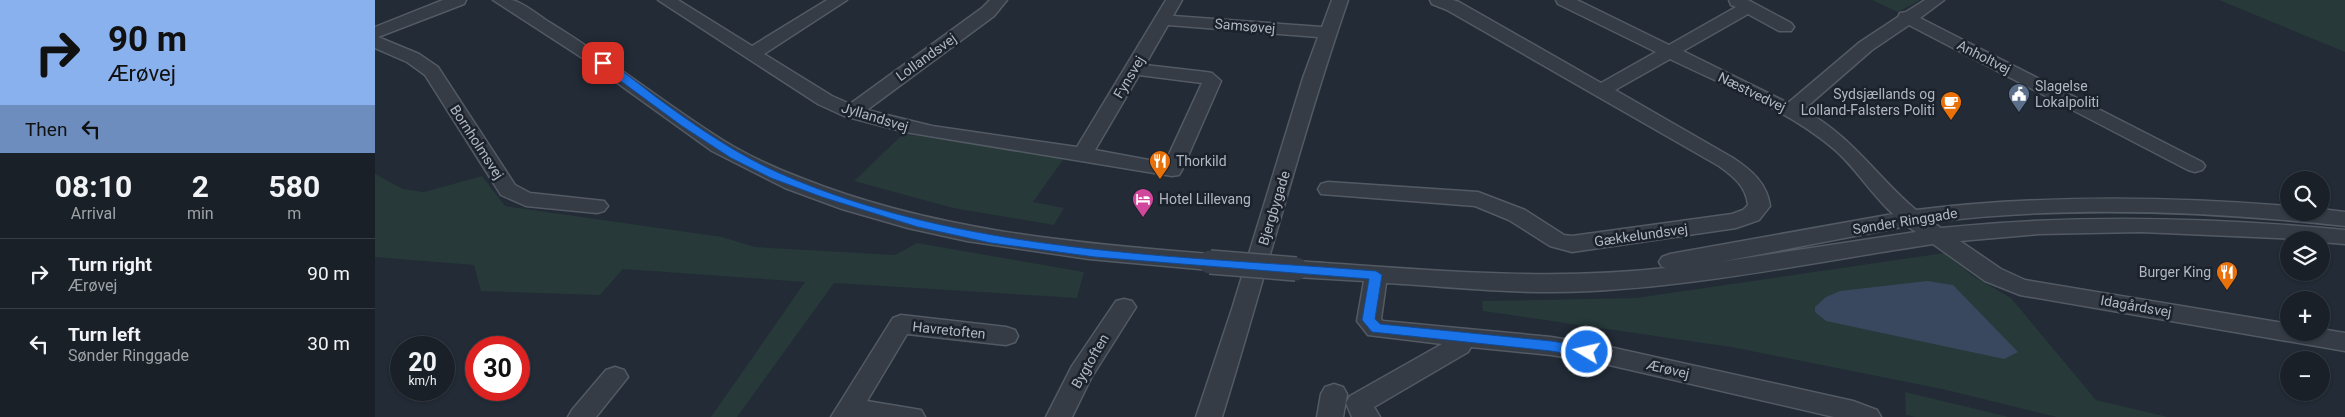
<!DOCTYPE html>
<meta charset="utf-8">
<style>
body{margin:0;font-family:Roboto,sans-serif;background:#272d34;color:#f1f3f6;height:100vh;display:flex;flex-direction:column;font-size:19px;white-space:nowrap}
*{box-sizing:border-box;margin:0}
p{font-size:16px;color:#9fa3a8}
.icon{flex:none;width:28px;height:28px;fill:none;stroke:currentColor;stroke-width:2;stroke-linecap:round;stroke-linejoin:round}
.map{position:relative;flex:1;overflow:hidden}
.drawer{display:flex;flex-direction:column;background:#1a2028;width:375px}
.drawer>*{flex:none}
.guide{background:#89b1ee;color:#111;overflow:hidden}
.buttons{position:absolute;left:1905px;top:171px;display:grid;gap:10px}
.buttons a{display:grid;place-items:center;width:50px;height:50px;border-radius:50%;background:#1a2028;box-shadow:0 1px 4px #0004,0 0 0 1px #383e45;font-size:25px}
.speed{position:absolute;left:15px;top:336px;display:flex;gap:10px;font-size:25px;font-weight:700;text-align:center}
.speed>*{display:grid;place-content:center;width:65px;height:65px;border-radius:50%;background:#1a2028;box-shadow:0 1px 4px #0004,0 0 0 1px #383e45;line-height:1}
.speed small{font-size:12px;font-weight:400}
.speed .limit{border:8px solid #d22;background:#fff;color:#111}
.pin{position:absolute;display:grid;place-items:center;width:42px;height:42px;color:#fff;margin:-21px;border-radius:10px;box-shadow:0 2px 8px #0006}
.me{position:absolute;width:55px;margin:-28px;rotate:279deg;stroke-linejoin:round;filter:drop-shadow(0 0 4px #0008)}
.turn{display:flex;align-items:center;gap:18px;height:105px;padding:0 25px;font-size:22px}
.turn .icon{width:65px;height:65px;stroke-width:2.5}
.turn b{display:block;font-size:35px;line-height:42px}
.then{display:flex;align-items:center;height:48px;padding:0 25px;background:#0003;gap:10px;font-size:19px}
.eta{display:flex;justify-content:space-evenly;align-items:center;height:85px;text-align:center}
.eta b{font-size:30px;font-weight:700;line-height:35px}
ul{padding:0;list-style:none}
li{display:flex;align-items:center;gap:15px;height:70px;padding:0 25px;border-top:1px solid #383e45}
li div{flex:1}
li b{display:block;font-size:19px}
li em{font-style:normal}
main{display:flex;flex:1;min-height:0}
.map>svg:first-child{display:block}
.green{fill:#273939}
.water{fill:#39485e}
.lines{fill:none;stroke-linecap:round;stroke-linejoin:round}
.minor-casing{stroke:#535a64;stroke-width:3}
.minor{fill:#353c46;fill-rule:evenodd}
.minor-bridge-casing{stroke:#535a64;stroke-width:26;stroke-linecap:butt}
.minor-bridge{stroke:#353c46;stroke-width:23}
.route{fill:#1a73e8;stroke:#114b97}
.labels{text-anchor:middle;stroke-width:5;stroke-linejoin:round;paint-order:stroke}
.street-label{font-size:14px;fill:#b0b7c3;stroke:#1b222b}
.poi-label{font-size:14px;fill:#b0b7c3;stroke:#1b222b;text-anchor:start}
</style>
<main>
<section class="drawer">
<div class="guide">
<div class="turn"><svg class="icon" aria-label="right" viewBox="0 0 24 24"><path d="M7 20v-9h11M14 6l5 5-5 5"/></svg><div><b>90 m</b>Ærøvej</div></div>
<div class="then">Then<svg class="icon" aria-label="left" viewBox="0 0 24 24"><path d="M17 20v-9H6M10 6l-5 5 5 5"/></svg></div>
</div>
<div class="eta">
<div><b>08:10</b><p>Arrival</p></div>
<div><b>2</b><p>min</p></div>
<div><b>580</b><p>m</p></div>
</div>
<ul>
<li><svg class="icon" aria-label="right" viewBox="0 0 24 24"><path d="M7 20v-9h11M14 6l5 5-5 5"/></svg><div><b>Turn right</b><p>Ærøvej</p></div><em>90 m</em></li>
<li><svg class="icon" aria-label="left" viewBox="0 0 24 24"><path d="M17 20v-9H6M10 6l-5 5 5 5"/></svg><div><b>Turn left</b><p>Sønder Ringgade</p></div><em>30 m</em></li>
</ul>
</section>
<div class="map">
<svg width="1970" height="417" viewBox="0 0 1970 417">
<rect width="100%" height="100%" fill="#222b36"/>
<path class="green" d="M 1497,0 L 1545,0 L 1523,12 Z
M 1844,0 L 1970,0 L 1970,52 Z
M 528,134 L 690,157 L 658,202 L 689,208 L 679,225 L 578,208 L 479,181 Z
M 0,174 L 28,189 L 49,192 L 107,176 L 130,206 L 347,237 L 380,247 L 520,255 L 542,243 L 709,272 L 702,298 L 459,283 L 362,417 L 336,417 L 430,282 L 248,269 L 225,295 L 106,291 L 99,265 L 0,257 Z
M 1569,253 L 1598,276 L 1636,298 L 1721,400 L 1793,417 L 1682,417 L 1567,389 L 1356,347 L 1108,311 L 1107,301 L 1261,298 Z
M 1530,392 L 1634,417 L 1541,417 L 1531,415 Z"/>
<path class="water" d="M 1552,281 L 1578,285 L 1643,352 L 1629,359 L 1451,321 L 1440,312 L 1440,307 L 1451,297 L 1465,291 Z"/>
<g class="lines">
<g class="minor-casing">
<path id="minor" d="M 68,0 L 91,0 L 89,4 L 3,37 L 44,54 L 63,67 L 140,185 L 155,193 L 229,201 L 233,206 L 229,211 L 222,213 L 151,206 L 126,195 L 50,75 L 32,62 L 0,48 L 0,27 Z
M 118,0 C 124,0 132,0 137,0 C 149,3 163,15 174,22 C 230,56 281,97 335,132 C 363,151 394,166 426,178 C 556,230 696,243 835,254 L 843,257 L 846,262 L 843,267 L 835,270 L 714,259 L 592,241 L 533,228 L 467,209 L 410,188 L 337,151 L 209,59 Z
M 283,0 L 303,0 L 377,46 L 452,0 L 472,0 L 389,54 L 457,96 L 475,104 L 607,8 L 615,0 L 632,0 L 619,16 L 492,110 L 557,126 L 702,147 L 791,0 L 807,0 L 798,16 L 947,27 L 957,0 L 973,0 C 926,137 890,278 847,417 L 821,417 L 857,309 L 928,78 L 943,37 L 793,25 L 770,65 L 831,72 L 837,73 L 846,81 L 807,170 L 804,175 L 797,176 L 530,132 L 469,116 L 443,104 ZM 764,75 L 827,83 L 790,163 L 720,150 Z
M 1055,0 L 1078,0 L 1084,2 L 1226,83 L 1281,52 L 1183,4 L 1181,0 L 1202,0 L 1294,45 L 1361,7 L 1356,5 L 1354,0 L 1373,0 L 1416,23 L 1419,27 L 1416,31 L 1404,31 L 1373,14 L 1308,51 L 1413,103 L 1485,42 L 1523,17 L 1525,13 L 1531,12 L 1550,0 L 1569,0 L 1545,18 L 1827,162 L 1830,166 L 1827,170 L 1820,172 L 1813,170 L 1534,25 L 1497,50 L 1428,110 C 1474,133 1502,177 1541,210 C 1664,195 1790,196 1914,206 L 1914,212 L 1946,212 L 1946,209 L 1970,212 L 1970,226 C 1834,211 1693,205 1557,222 L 1566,228 C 1701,214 1835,217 1970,230 L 1970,244 L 1946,242 L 1946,240 L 1766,232 L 1664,234 L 1585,241 L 1626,269 L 1650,280 L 1914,324 L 1914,332 L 1946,332 L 1946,329 L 1970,333 L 1970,351 L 1645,295 L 1610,281 L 1558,244 C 1445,261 1331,285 1216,291 C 1148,295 1079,287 1011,283 L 1006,319 L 1008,321 L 1176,337 L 1230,346 L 1478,401 L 1502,410 L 1506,417 L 1459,417 L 1230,364 L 1176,355 L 1096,347 L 1093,352 L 999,407 L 1005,417 L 977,417 L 971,403 L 975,396 L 1067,344 L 993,335 L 982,321 L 989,281 L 921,277 L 913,275 L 910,269 L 913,263 L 921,261 C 1044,269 1168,282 1291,268 L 1287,267 L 1284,262 L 1287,257 L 1295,254 L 1518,214 C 1496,194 1481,168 1459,149 C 1412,109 1350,86 1295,59 L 1240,90 L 1358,158 C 1376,170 1392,183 1395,206 L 1384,220 L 1361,228 L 1197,252 L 1175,246 L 1134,220 L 1100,206 L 946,194 L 943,189 L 946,184 L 953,182 L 1103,192 L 1150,210 L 1189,235 L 1197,236 L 1357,214 L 1368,210 L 1373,205 C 1371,186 1358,176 1344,166 L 1072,10 L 1057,4 ZM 1532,226 L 1541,232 L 1345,262 Z
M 749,299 L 757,301 L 761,307 L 716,378 L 697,417 L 671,417 L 697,366 L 741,301 Z
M 526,315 L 631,327 L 640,330 L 643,336 L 640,342 L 631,345 L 532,334 L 492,401 L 546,410 L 550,417 L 456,417 L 518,318 Z
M 240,367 L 249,370 L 253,377 L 221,417 L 193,417 L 197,410 L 231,370 Z
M 959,384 L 968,387 L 972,394 L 968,417 L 942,417 L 946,394 L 950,387 Z"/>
</g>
<use href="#minor" class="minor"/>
<g class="minor-bridge-casing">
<path id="minor-bridge" d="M 835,262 L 921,269"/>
</g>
<use href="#minor-bridge" class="minor-bridge"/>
</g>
<path class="route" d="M 228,60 C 242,65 271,90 285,100 C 322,127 361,154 404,173 C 591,255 801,255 1001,271 L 1007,275 L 1000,319 L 1005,324 L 1176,341 L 1212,347 L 1218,352 L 1212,357 L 1176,351 L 997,332 L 987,320 L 994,279 L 720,257 L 616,243 L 543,227 L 447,197 L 396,178 L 356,158 L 307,126 L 224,65 L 224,61 Z"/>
<defs>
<g id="civic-pin" transform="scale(1.125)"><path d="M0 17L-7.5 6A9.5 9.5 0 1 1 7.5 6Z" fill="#5c6f8a" stroke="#1b222b"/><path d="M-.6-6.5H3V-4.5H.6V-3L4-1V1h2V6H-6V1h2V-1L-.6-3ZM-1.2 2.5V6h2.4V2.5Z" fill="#fff"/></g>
<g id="cafe-pin" transform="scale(1.125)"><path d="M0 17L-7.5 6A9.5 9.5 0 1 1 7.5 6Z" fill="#e8710a" stroke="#1b222b"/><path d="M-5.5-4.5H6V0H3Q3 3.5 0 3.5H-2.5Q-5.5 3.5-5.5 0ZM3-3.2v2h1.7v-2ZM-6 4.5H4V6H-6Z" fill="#fff"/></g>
<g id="restaurant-pin" transform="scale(1.125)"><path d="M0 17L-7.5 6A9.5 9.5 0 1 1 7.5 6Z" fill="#e8710a" stroke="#1b222b"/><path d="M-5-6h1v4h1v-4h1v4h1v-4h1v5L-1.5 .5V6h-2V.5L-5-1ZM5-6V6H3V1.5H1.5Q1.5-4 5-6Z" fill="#fff"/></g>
<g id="hotel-pin" transform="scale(1.125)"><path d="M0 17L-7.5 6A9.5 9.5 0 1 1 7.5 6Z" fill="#d1479c" stroke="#1b222b"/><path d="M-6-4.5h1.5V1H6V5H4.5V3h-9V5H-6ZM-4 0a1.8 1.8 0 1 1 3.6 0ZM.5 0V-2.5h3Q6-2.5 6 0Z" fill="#fff"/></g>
</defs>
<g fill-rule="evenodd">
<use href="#civic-pin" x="1644" y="94"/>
<use href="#cafe-pin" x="1576" y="102"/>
<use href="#restaurant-pin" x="785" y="161"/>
<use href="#hotel-pin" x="768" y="199"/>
<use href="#restaurant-pin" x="1852" y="272"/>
</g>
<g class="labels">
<g class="street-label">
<text transform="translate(870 26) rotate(5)" y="5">Samsøvej</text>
<text transform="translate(551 57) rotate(-36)" y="5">Lollandsvej</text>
<text transform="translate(1609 57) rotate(27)" y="5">Anholtvej</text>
<text transform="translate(754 77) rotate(-59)" y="5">Fynsvej</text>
<text transform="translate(1377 92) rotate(26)" y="5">Næstvedvej</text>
<text transform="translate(500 117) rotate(17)" y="5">Jyllandsvej</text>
<text transform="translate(102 142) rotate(57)" y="5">Bornholmsvej</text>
<text transform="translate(899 208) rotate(-73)" y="5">Bjergbygade</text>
<text transform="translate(1530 221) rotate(-9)" y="5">Sønder Ringgade</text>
<text transform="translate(1266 235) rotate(-8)" y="5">Gækkelundsvej</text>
<text transform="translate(1761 306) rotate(10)" y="5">Idagårdsvej</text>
<text transform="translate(574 330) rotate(6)" y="5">Havretoften</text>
<text transform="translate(715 361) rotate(-60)" y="5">Bygtoften</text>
<text transform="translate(1293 369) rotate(13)" y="5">Ærøvej</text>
</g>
<g class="poi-label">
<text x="1660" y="91">Slagelse<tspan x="1660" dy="16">Lokalpoliti</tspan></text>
<text x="1560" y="99" text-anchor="end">Sydsjællands og<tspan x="1560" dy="16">Lolland-Falsters Politi</tspan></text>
<text x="801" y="166">Thorkild</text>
<text x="784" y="204">Hotel Lillevang</text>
<text x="1836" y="277" text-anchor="end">Burger King</text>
</g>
</g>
</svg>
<div class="buttons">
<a><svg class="icon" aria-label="search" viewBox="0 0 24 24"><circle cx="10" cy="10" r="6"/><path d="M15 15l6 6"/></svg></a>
<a><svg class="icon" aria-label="layers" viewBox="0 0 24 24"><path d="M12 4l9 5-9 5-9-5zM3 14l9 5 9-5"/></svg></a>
<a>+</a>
<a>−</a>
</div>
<div class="speed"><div>20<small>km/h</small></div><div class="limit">30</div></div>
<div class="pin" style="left:228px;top:63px;background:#d93025"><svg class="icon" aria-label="arrive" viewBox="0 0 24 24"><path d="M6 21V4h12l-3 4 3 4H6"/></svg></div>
<svg class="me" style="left:1212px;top:352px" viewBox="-20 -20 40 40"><circle r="17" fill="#1a73e8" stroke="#fff" stroke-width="3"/><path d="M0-11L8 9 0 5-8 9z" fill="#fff"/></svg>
</div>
</main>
